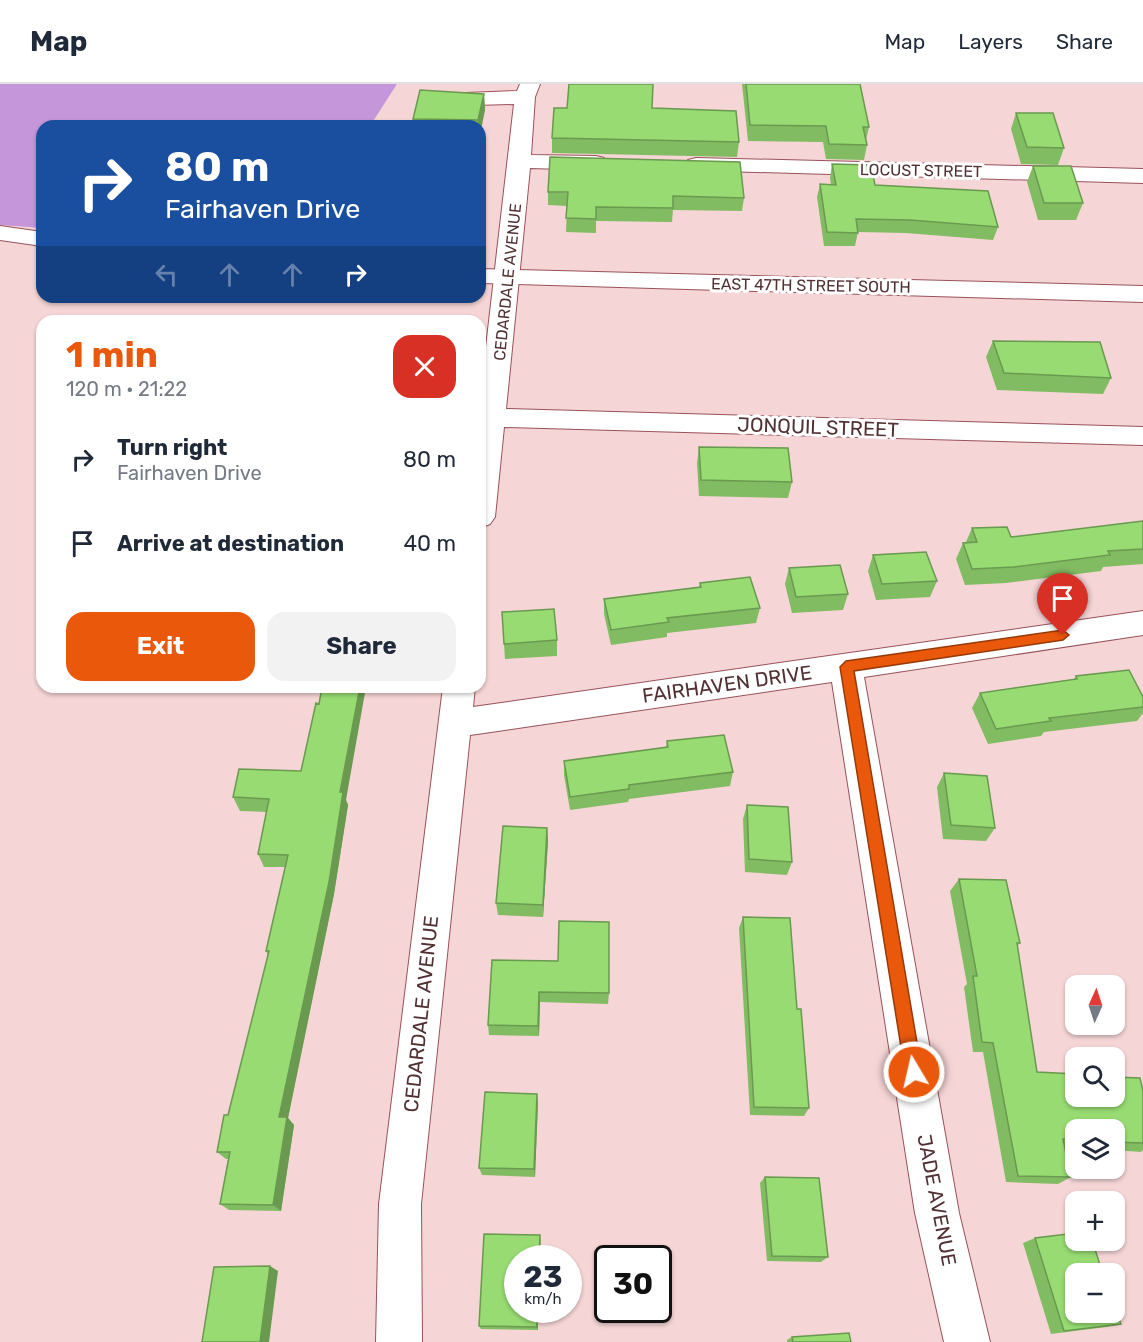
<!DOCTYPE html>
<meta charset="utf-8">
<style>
body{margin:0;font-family:Rubik,sans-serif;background:#f2f2f3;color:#1f2937;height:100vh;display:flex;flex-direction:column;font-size:22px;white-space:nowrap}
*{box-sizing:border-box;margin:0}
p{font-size:20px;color:#747a83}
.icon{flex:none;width:33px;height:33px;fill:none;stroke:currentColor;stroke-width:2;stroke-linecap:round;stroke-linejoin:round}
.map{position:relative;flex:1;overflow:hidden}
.side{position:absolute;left:36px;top:231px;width:450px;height:378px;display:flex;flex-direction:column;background:#fff;border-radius:18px;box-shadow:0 2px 4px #0004}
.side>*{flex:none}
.guide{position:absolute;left:36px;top:36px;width:450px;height:183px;border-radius:18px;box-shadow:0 2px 4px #0004;background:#1a4fa0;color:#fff;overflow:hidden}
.needle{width:39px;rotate:3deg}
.tools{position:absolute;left:1065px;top:891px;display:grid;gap:12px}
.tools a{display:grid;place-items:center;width:60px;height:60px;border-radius:12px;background:#fff;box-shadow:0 2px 4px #0004;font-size:30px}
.speed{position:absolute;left:504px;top:1161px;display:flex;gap:12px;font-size:30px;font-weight:700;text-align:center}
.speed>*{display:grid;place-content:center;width:78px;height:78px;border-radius:50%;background:#fff;box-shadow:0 2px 4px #0004;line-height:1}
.speed small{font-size:15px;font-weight:400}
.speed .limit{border:3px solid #111;border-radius:9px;background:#fff;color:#111}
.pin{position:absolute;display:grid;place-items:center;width:51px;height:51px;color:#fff;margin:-62px -26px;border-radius:50% 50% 50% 0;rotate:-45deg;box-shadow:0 0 6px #0007}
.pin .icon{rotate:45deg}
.me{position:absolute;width:66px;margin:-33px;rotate:351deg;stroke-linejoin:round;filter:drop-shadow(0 0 4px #0008)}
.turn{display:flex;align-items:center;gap:21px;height:126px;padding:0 30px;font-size:27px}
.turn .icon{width:78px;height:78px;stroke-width:2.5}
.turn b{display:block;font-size:42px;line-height:51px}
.lanes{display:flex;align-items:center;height:57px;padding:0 30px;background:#0003;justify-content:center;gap:30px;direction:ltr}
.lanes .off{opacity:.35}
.round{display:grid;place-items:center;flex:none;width:63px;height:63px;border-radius:18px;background:#f2f2f3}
.overview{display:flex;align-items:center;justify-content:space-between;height:102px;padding:0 30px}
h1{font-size:36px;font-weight:700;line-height:45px;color:#ea580c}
.primary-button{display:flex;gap:12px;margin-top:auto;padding:12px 30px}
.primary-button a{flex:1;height:69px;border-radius:18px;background:#ea580c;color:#fff;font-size:24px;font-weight:700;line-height:69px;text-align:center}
.primary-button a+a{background:#f2f2f3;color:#1f2937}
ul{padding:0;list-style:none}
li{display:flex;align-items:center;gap:18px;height:84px;padding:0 30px}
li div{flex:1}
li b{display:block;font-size:22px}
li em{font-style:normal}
header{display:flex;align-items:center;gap:36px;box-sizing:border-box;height:84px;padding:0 30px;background:#fff;border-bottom:2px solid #e0e1e3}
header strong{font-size:28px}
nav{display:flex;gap:33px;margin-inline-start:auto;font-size:21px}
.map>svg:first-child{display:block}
.green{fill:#c696db}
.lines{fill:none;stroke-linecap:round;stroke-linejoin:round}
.minor-casing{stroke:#985258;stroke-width:2}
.major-casing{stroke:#985258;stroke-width:2}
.minor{fill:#fff;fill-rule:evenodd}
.major{fill:#fff;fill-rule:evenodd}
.wall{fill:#82bc62}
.shaded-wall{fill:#6a9950}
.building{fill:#97db72;stroke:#6a9950;stroke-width:1.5}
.route{fill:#ea580c;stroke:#983908;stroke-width:1.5}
.labels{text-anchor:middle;stroke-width:6;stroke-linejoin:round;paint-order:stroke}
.far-street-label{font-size:16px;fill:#513133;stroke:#fff}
.street-label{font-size:20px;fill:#513133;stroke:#fff}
</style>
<header>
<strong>Map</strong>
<nav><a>Map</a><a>Layers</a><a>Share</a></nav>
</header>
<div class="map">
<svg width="1143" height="1258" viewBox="0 0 1143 1258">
<rect width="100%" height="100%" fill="#f6d5d6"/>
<path class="green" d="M 0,0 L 397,0 L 370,42 L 42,42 L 42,144 L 0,141 Z"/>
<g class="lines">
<g class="minor-casing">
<path id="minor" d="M 520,0 L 540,0 L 535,13 L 531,71 L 596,72 L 604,74 L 607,79 L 604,84 L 596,86 L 530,84 L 506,325 L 1143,343 L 1143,361 L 504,343 L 495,433 L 490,440 L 480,444 L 480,315 L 514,20 L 440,22 L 433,20 L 430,16 L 433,12 L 440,10 L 517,7 Z
M 696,74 L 1143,85 L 1143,99 L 688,86 L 685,81 L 688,76 Z
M 1143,527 L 1143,551 L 864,593 L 959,1129 L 990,1258 L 944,1258 L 915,1129 L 832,598 L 470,651 L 421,1120 L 422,1258 L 376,1258 L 379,1120 L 443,603 L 475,603 L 473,623 Z"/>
</g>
<g class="major-casing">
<path id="major" d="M 0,142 L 42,148 L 42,162 L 0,156 Z
M 480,185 L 1143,202 L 1143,218 L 480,199 Z"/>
</g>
<use href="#minor" class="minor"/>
<use href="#major" class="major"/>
</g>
<path class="wall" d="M 742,0 L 860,0 L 869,43 L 866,56 L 867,61 L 864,76 L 826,75 L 823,58 L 748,57 Z
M 484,10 L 485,26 L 480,42 L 414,42 L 413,35 Z
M 652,24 L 739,58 L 737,73 L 552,69 L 552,54 Z
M 1016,29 L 1064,64 L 1058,81 L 1021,80 L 1011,45 Z
M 832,80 L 875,101 L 998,143 L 993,156 L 906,149 L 858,148 L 855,162 L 824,162 L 817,113 L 820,100 L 831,101 L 830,94 Z
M 1033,82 L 1083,119 L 1076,136 L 1038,136 L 1027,98 Z
M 548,108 L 744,114 L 742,127 L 673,126 L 672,138 L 596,137 L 596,149 L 566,148 L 567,122 L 548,121 Z
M 993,257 L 1111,294 L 1103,310 L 997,306 L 986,273 Z
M 699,363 L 792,398 L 788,414 L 699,412 L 697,379 Z
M 1143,437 L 1143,480 L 1103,483 L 1101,487 L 1006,499 L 965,501 L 956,475 L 963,459 L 966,458 L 972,444 L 1011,453 Z
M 873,471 L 937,497 L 930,513 L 876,516 L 868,487 Z
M 789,484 L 848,510 L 843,526 L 792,529 L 785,500 Z
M 700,499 L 760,524 L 756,539 L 667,549 L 667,553 L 611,561 L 604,530 L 604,515 L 699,503 Z
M 557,556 L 557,572 L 505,575 L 504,560 Z
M 1076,592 L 1143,613 L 1143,629 L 1137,637 L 1044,648 L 1041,652 L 988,660 L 972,624 L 980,609 L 1074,595 Z
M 667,657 L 733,688 L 730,702 L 629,715 L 628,718 L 570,726 L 564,691 L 564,677 L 666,663 Z
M 301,687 L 346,716 L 348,721 L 334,810 L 288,1034 L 294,1041 L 281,1127 L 229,1126 L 220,1120 L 228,1075 L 226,1075 L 217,1068 L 228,1031 L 268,871 L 266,867 L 285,783 L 264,783 L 258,770 L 267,728 L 240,727 L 233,713 Z
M 944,689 L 995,744 L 986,757 L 943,755 L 937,703 Z
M 747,721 L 792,778 L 787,791 L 745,788 L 743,735 Z
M 547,744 L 548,757 L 543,833 L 498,831 L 496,819 Z
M 959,795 L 1020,859 L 1017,862 L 1037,988 L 1143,1007 L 1143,1066 L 1141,1068 L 1114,1066 L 1114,1046 L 1076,1046 L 1076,1064 L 1065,1064 L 1071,1093 L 1058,1100 L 1006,1098 L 983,968 L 973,968 L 964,903 L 967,900 L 950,807 Z
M 743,833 L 797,925 L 809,1024 L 804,1032 L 750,1031 L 739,844 Z
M 492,876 L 609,909 L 608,920 L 540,918 L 539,952 L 489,951 L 488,941 Z
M 538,1018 L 535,1093 L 482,1091 L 479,1084 Z
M 765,1093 L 828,1173 L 821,1178 L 767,1177 L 760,1099 Z
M 484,1150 L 540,1151 L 541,1157 L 540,1174 L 518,1174 L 518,1226 L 538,1226 L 538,1246 L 481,1245 L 479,1242 Z
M 1035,1154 L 1121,1240 L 1106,1243 L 1051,1250 L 1023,1159 Z
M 792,1253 L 851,1258 L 787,1258 L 787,1256 Z"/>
<path class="shaded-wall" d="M 484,10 L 485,26 L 480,51 L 480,42 L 479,42 L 478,36 Z
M 360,603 L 366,603 L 346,716 L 348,721 L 334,810 L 288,1034 L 294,1041 L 281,1127 L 273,1121 L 279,1033 Z
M 547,744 L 548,757 L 543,833 L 543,821 Z
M 539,908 L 540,918 L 539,952 L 538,942 Z
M 537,1010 L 538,1018 L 535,1093 L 534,1085 Z
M 270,1182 L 278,1187 L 269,1258 L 260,1258 Z
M 537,1226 L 538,1226 L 538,1246 L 537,1243 Z"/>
<path class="building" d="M 569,0 L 653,0 L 652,24 L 736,27 L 739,58 L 552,54 L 554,24 L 567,24 Z
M 746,0 L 860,0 L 869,43 L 863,43 L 867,61 L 829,60 L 826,42 L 750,41 Z
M 420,6 L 484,10 L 478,36 L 413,35 Z
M 1016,29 L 1053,29 L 1064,64 L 1027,63 Z
M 550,73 L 740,78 L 744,114 L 673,112 L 673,124 L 596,123 L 596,135 L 566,134 L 568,108 L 548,108 Z
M 832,80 L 871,81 L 875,101 L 988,107 L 998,143 L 910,136 L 856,135 L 858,149 L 827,148 L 820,100 L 836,101 Z
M 1033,82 L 1071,82 L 1083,119 L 1044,119 Z
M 993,257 L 1100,258 L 1111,294 L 1004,289 Z
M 699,363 L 788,364 L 792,398 L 701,396 Z
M 1143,437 L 1143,465 L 1108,467 L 1110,471 L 1014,483 L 972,485 L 963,459 L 977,458 L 972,444 L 1007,443 L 1011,453 Z
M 926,468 L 937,497 L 882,500 L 873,471 Z
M 840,481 L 848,510 L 796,513 L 789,484 Z
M 750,493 L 760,524 L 667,534 L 669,538 L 611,546 L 604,515 L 701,503 L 700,499 Z
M 554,525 L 557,556 L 504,560 L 502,528 Z
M 1129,586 L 1143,613 L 1143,623 L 1049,634 L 1051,637 L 996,645 L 980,609 L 1077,595 L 1076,592 Z
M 322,603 L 360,603 L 340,708 L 343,708 L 329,798 L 279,1033 L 287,1033 L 273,1121 L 220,1120 L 230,1068 L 217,1068 L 224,1031 L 228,1031 L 269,867 L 266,867 L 288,771 L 258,770 L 269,715 L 233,713 L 239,685 L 301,687 L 316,619 L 319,620 Z
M 724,651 L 733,688 L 629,701 L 629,705 L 570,713 L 564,677 L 668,663 L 667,657 Z
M 944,689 L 987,692 L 995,744 L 951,741 Z
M 747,721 L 788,723 L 792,778 L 749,775 Z
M 503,742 L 547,744 L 543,821 L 496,819 Z
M 959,795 L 1006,796 L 1020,859 L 1017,859 L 1037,988 L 1076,990 L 1076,1012 L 1114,1012 L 1114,993 L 1140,994 L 1143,1007 L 1143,1059 L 1114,1058 L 1114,1046 L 1076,1046 L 1076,1056 L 1063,1055 L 1071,1093 L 1018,1092 L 993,959 L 982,958 L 973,892 L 977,892 Z
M 743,833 L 790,834 L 797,925 L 801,925 L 809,1024 L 754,1023 Z
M 559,837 L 609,838 L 609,909 L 539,908 L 538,942 L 488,941 L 492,876 L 558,877 Z
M 485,1008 L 537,1010 L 534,1085 L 479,1084 Z
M 765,1093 L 819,1094 L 828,1173 L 772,1172 Z
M 1076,1149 L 1076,1156 L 1092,1156 L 1103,1190 L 1076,1190 L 1076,1228 L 1114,1228 L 1114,1222 L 1121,1240 L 1064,1247 L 1035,1154 Z
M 484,1150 L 540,1151 L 539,1174 L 518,1174 L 518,1226 L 537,1226 L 537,1243 L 479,1242 Z
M 270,1182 L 260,1258 L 202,1258 L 214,1183 Z
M 849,1249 L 851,1258 L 793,1258 L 792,1253 Z"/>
<path class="route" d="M 1063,546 L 1069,551 L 1063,556 L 854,587 L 922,988 L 919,994 L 914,997 L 908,994 L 905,988 L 840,583 L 846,577 Z"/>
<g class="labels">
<g class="far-street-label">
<text transform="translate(921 86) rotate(1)" y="6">LOCUST STREET</text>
<text transform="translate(507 198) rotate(-84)" y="6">CEDARDALE AVENUE</text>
<text transform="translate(811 201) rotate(1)" y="6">EAST 47TH STREET SOUTH</text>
</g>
<g class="street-label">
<text transform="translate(818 343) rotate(2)" y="7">JONQUIL STREET</text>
<text transform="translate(727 600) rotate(-8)" y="7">FAIRHAVEN DRIVE</text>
<text transform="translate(421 930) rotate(-84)" y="7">CEDARDALE AVENUE</text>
<text transform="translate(937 1116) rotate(79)" y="7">JADE AVENUE</text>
</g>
</g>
</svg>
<div class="tools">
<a><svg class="needle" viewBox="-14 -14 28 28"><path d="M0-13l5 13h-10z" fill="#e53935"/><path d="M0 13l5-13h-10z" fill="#747a83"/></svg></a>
<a><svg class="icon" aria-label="search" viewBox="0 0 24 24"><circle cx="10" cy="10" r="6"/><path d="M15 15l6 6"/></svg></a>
<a><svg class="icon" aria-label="layers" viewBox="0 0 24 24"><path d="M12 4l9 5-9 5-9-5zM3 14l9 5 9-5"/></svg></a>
<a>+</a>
<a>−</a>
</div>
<div class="speed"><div>23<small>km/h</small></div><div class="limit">30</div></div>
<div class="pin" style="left:1063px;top:551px;background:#d93025"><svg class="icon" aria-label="arrive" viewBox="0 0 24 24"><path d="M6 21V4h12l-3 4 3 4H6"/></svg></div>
<svg class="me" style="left:914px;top:988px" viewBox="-20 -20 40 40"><circle r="17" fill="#ea580c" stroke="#fff" stroke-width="3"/><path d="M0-11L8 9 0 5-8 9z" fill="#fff"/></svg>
<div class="guide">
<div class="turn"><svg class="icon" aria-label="right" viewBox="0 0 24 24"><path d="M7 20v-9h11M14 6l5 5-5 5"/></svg><div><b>80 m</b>Fairhaven Drive</div></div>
<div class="lanes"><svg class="icon off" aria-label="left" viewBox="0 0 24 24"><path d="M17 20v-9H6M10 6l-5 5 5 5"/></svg><svg class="icon off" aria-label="ahead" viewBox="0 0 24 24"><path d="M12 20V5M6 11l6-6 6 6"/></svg><svg class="icon off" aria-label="ahead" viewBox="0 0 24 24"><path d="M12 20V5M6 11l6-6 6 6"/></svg><svg class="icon" aria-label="right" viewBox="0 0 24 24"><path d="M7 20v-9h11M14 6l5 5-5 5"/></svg></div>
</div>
<section class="side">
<div class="overview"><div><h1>1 min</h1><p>120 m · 21:22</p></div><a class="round" style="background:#d93025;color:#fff"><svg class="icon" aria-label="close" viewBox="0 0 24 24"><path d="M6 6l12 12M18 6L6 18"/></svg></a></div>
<ul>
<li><svg class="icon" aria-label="right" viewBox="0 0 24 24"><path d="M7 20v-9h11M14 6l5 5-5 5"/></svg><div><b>Turn right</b><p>Fairhaven Drive</p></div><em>80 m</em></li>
<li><svg class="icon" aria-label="arrive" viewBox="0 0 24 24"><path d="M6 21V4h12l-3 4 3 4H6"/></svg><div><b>Arrive at destination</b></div><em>40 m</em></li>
</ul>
<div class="primary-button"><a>Exit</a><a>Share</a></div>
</section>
</div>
